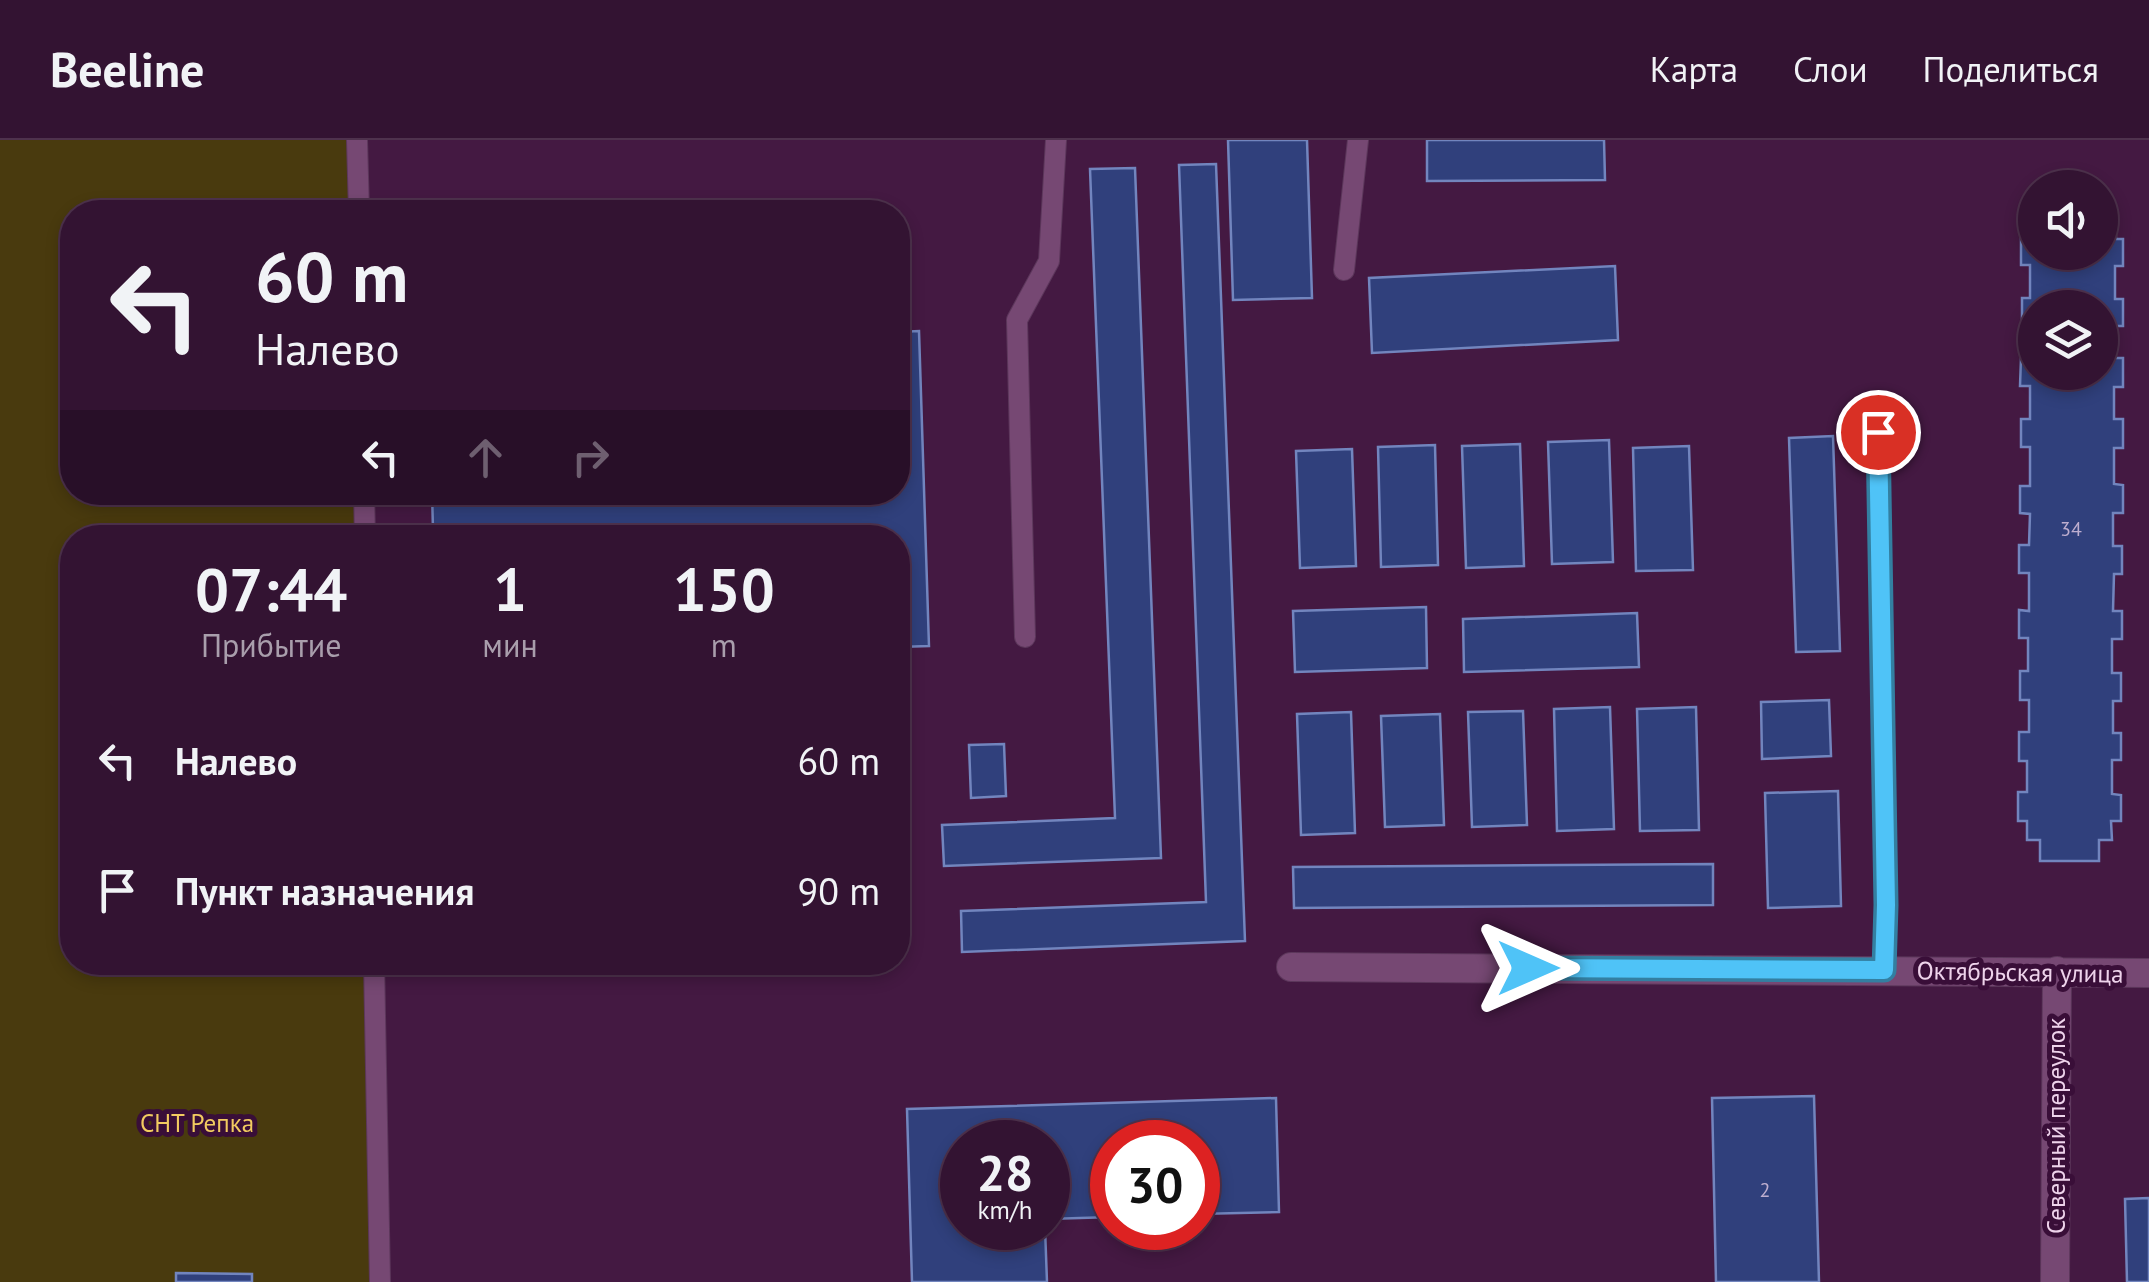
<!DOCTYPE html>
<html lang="ru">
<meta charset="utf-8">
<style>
body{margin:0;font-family:"PT Sans",sans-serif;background:#3b1c3a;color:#f1f3f6;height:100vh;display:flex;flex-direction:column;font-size:38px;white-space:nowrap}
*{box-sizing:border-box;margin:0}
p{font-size:32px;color:#a99eac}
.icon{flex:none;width:55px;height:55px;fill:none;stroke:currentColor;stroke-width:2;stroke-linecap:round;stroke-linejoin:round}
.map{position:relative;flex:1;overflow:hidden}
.drawer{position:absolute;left:60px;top:385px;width:850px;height:450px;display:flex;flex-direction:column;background:#331332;border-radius:40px;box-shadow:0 5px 15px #0003,0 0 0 2px #4e324d}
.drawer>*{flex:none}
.guide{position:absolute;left:60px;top:60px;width:850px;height:305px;border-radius:40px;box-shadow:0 5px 15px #0003,0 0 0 2px #4e324d;background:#331332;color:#f1f3f6;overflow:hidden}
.tools{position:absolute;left:2018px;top:30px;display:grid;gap:20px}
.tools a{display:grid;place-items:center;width:100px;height:100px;border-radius:50%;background:#331332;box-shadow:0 5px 15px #0003,0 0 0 2px #4e324d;font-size:50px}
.speed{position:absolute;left:940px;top:980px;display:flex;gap:20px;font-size:50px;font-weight:700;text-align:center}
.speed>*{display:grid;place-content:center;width:130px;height:130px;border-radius:50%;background:#331332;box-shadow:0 5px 15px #0003,0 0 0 2px #4e324d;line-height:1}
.speed small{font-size:25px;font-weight:400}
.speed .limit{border:15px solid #d22;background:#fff;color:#111}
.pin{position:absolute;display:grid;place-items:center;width:85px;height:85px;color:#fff;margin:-42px;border:5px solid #fff;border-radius:50%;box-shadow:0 2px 10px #0007}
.me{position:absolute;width:110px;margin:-55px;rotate:90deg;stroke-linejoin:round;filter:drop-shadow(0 0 8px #0008)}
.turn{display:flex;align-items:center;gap:35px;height:210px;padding:0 30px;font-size:45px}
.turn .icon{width:130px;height:130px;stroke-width:2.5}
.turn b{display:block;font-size:70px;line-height:85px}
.lanes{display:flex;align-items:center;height:95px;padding:0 30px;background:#0003;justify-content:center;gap:50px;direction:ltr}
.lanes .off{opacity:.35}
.eta{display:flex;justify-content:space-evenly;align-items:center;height:170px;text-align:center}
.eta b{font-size:60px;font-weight:700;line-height:70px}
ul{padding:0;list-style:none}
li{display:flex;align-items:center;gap:30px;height:130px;padding:0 30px}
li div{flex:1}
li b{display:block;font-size:38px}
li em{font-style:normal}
header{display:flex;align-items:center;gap:60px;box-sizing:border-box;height:140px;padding:0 50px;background:#331332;border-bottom:2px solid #4e324d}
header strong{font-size:48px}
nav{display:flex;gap:55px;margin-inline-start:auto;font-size:35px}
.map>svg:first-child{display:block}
.green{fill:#493a0e}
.building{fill:#30407c;stroke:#7285be;stroke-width:2.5;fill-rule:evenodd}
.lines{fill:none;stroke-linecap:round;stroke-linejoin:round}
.service-casing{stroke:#5c375b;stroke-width:22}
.minor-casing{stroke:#5c375b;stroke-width:30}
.service{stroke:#764873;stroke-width:20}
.minor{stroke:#764873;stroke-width:28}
.route-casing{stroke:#337fa1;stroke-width:25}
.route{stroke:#4fc3f7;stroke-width:18}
.labels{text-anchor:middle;stroke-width:10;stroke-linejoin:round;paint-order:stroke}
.number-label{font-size:20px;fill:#beaecf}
.street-label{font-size:25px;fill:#eed3eb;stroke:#390e38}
.park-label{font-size:25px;fill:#f2cb60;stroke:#390e38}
</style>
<header>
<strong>Beeline</strong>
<nav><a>Карта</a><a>Слои</a><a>Поделиться</a></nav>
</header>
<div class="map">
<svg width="2149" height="1142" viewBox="0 0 2149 1142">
<rect width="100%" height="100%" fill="#441942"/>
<path class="green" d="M 0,0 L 355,0 L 357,72 L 72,72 L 72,352 L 364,353 L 365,397 L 72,398 L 72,822 L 375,823 L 382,1142 L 0,1142 Z"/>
<path class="building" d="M 1228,0 L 1307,0 L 1312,158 L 1233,160 Z
M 1427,0 L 1604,0 L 1605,40 L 1427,41 Z
M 1216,24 L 1245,801 L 962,812 L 961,771 L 1206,762 L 1179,25 Z
M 1135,28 L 1161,718 L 944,726 L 942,685 L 1115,678 L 1090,29 Z
M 2100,58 L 2102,58 L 2102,78 L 2115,79 L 2116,99 L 2123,99 L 2123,126 L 2115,126 L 2115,159 L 2123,159 L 2123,186 L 2115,186 L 2115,218 L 2123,218 L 2123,247 L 2114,247 L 2114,279 L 2123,279 L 2123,308 L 2114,308 L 2114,344 L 2123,345 L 2123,373 L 2113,373 L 2113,406 L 2122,406 L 2122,434 L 2114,434 L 2113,471 L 2122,471 L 2122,499 L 2112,499 L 2112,533 L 2121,533 L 2121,561 L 2113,561 L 2113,593 L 2121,593 L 2121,620 L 2112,620 L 2112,654 L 2121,655 L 2121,681 L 2111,681 L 2112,700 L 2099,700 L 2099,721 L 2040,721 L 2040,700 L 2027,700 L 2027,681 L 2018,681 L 2018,652 L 2027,652 L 2027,621 L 2019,621 L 2019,592 L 2029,592 L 2029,560 L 2020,560 L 2020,531 L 2028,531 L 2028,498 L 2019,498 L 2019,470 L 2029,471 L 2029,433 L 2019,433 L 2019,405 L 2029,405 L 2030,374 L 2020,373 L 2020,346 L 2030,346 L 2030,307 L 2021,307 L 2021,279 L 2030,279 L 2030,246 L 2020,246 L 2021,218 L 2030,218 L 2030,185 L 2022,185 L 2022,158 L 2030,158 L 2030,125 L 2021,125 L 2021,98 L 2031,98 L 2032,79 L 2035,79 L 2035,112 L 2100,112 ZM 2035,168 L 2100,168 L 2100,232 L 2035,232 Z
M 1615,126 L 1618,200 L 1372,213 L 1369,138 Z
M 919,191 L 929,506 L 898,507 L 898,398 L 463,398 L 463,389 L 433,390 L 432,352 L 898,352 L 898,192 Z
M 1833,296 L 1840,511 L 1796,512 L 1789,298 Z
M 1609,300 L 1613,422 L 1552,424 L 1548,302 Z
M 1520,304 L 1524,426 L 1466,428 L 1462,306 Z
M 1435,305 L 1438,425 L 1381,427 L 1378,307 Z
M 1689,306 L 1693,430 L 1636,431 L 1633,308 Z
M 1352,309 L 1356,426 L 1300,428 L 1296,311 Z
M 1426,467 L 1427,528 L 1295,532 L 1293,471 Z
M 1637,473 L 1639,527 L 1464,532 L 1463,479 Z
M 1829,560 L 1831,616 L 1762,619 L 1761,562 Z
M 1610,567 L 1614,689 L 1557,691 L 1554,569 Z
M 1696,567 L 1699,690 L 1640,691 L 1637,569 Z
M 1523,571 L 1527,685 L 1472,687 L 1468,572 Z
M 1351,572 L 1355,693 L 1301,695 L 1297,574 Z
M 1440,574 L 1444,685 L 1385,687 L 1381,576 Z
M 1004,604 L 1006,656 L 971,658 L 969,605 Z
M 1838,651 L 1841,766 L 1768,768 L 1765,653 Z
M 1713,724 L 1713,765 L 1294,768 L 1293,727 Z
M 1814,956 L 1819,1142 L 1716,1142 L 1712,958 Z
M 1276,958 L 1279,1072 L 1198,1074 L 1198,1002 L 1112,1002 L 1112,1077 L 1048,1079 L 1048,1002 L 962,1002 L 962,1088 L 1045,1088 L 1047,1142 L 912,1142 L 907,969 Z
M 2149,1058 L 2149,1142 L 2127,1142 L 2125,1059 Z
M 176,1133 L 252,1134 L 252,1142 L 176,1142 Z"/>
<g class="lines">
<g class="service-casing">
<path id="service" d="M 357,0 L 359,72
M 1344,130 L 1358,0
M 1878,291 L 1886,765 L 1884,830
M 364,352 L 365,398
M 1025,497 L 1017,180 L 1049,121 L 1056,0
M 374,822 L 380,1142"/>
</g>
<g class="minor-casing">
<path id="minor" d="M 1291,827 L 2149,833
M 2055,1142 L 2057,831"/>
</g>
<use href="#service" class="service"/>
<use href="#minor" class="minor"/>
</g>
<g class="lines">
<g class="route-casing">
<path id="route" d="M 1528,828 L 1884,830 L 1886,765 L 1878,292"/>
</g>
<use href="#route" class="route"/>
</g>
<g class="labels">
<g class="number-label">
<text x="2071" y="396">34</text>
<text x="1765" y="1057">2</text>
</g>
<g class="street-label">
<text transform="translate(2020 832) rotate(1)" y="9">Октябрьская улица</text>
<text transform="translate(2056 986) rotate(-90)" y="9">Северный переулок</text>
</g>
<g class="park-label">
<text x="197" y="992">СНТ Репка</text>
</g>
</g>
</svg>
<div class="tools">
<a><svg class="icon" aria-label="sound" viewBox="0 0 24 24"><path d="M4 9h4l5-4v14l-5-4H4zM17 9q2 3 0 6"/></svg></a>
<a><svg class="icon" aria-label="layers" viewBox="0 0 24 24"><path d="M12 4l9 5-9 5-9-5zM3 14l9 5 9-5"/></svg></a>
</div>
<div class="speed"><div>28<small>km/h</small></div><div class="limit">30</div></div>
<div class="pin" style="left:1878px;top:292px;background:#d93025"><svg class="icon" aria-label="arrive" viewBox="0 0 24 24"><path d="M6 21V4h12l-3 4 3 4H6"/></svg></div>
<svg class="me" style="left:1528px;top:828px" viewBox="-20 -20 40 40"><path d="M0-17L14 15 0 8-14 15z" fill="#4fc3f7" stroke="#fff" stroke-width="4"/></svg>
<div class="guide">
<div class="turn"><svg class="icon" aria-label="left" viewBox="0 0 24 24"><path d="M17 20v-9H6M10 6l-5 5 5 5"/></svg><div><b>60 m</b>Налево</div></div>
<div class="lanes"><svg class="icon" aria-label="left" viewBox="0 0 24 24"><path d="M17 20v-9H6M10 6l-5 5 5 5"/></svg><svg class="icon off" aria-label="ahead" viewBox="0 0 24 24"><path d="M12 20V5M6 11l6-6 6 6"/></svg><svg class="icon off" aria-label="right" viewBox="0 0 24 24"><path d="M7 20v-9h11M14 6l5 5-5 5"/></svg></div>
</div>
<section class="drawer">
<div class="eta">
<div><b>07:44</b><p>Прибытие</p></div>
<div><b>1</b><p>мин</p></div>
<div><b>150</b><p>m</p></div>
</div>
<ul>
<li><svg class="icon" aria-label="left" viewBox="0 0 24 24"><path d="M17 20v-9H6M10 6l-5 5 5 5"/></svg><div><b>Налево</b></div><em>60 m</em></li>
<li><svg class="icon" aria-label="arrive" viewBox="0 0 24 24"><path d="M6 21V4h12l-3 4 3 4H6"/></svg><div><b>Пункт назначения</b></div><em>90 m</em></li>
</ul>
</section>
</div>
